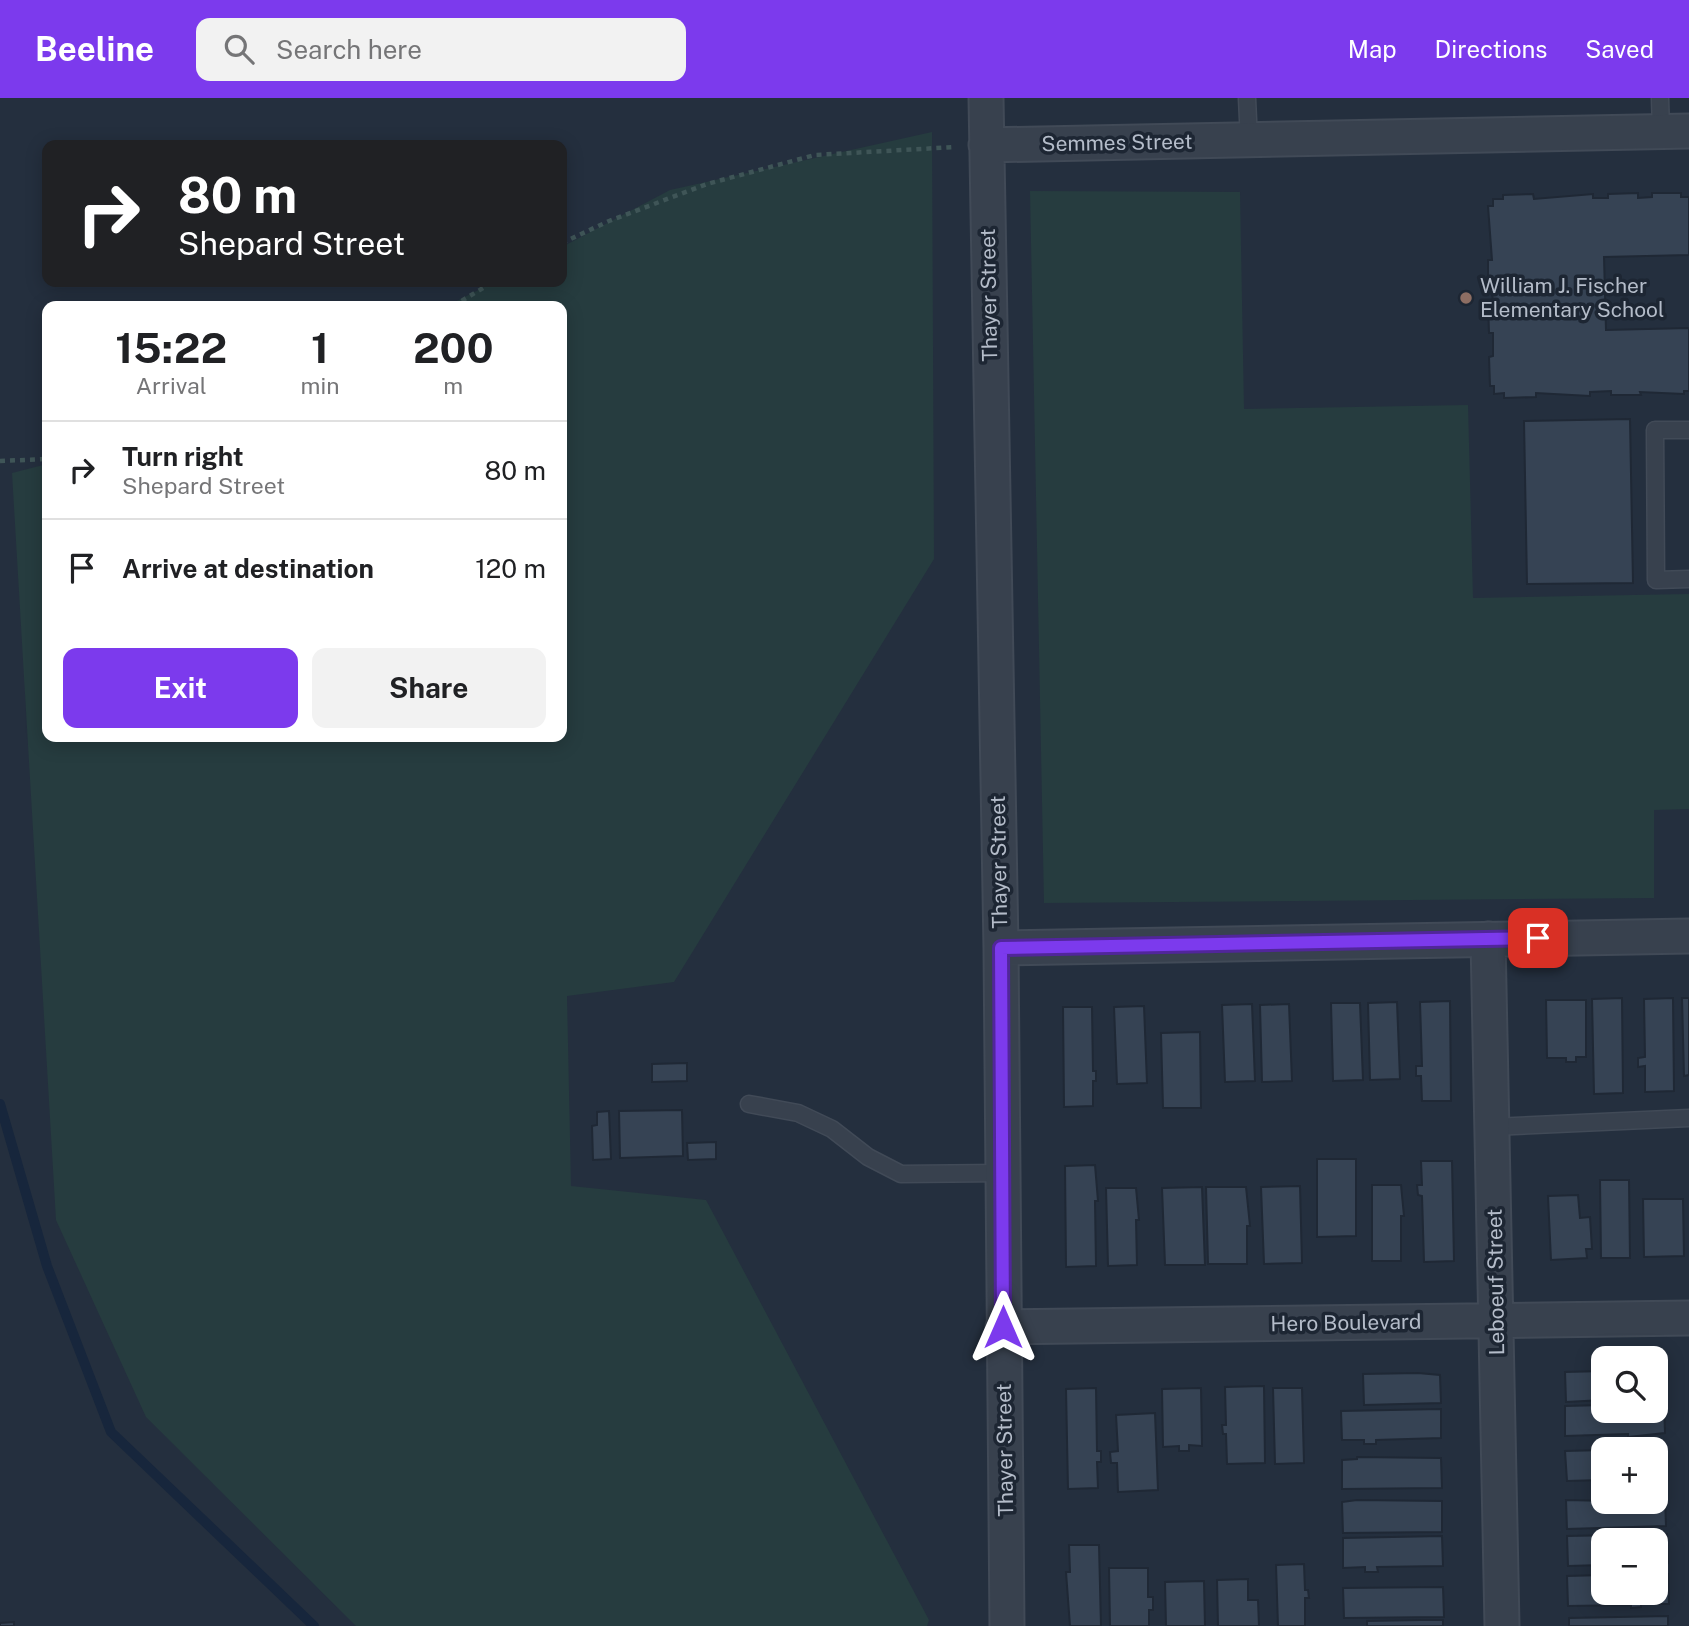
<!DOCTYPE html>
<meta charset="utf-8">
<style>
body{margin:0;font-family:"Public Sans",sans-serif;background:#f2f2f2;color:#202124;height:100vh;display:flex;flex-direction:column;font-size:26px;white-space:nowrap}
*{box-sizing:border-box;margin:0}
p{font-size:23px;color:#757577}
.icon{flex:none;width:38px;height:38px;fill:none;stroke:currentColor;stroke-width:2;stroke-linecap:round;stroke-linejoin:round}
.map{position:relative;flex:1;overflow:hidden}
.details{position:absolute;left:42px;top:203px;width:525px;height:441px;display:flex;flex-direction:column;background:#fff;border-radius:14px;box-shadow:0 4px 18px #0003}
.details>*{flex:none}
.banner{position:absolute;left:42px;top:42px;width:525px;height:147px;border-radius:14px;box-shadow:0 4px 18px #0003;background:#202124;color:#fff;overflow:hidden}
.fabs{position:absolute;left:1591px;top:1248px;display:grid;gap:14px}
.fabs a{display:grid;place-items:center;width:77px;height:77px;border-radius:14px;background:#fff;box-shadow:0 4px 18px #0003;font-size:35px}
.pin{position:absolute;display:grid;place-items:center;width:60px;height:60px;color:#fff;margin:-30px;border-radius:14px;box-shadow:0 4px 10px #0006}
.me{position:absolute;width:77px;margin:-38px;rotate:0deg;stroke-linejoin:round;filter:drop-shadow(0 0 5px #0008)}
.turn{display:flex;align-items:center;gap:24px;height:147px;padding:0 21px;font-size:32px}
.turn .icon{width:91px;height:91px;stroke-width:2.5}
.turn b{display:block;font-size:49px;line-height:60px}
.eta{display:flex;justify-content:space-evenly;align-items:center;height:119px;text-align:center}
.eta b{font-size:42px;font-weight:700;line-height:49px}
.cta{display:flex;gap:14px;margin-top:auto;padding:14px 21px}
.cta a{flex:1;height:80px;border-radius:14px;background:#7c3aed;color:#fff;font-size:28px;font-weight:700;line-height:80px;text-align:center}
.cta a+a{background:#f2f2f2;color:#202124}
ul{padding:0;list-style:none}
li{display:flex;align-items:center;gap:21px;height:98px;padding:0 21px;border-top:2px solid #e0e0e0}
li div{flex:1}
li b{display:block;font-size:26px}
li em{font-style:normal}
header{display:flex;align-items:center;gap:42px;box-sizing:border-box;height:98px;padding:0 35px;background:#7c3aed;color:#fff}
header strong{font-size:33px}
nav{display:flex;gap:38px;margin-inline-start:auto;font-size:24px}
.search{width:490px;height:63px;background:#f2f2f2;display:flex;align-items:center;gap:18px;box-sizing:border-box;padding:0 24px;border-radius:14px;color:#757577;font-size:26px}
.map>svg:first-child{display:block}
.green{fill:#263c3f}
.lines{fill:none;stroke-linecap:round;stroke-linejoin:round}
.stream{stroke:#17263c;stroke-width:10}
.building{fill:#364354;stroke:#1f2835;stroke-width:2}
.service-casing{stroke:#414a57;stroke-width:19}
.minor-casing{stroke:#414a57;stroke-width:37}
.path{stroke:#3f5557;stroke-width:4.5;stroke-dasharray:5 5;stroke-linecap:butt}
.service{stroke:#38414e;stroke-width:16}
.minor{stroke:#38414e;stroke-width:33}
.route-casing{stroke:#51269a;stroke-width:18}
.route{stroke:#7c3aed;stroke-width:12}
.education-dot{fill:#8d6e63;stroke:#1d2633;stroke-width:2.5}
.labels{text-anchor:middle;stroke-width:7;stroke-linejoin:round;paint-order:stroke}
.street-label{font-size:21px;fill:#b4bcc9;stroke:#1d2633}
.poi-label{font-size:21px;fill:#b4bcc9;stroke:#1d2633;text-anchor:start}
</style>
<header>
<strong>Beeline</strong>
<div class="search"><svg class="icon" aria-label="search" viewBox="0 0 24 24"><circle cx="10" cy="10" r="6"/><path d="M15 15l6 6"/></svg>Search here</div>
<nav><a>Map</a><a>Directions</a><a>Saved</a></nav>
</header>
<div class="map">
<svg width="1689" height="1528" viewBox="0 0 1689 1528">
<rect width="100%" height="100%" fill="#242f3e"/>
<path class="green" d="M 932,34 L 934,461 L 674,884 L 567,898 L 571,1088 L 706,1102 L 929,1522 L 927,1528 L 356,1528 L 146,1319 L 56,1122 L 12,375 L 47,366 L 47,639 L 562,639 L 562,208 L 447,208 L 494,184 L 562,184 L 562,149 L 670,92 Z
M 1030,93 L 1240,94 L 1244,311 L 1468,307 L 1473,500 L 1689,496 L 1689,711 L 1654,712 L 1654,800 L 1044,805 Z"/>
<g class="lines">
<path class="stream" d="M 0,1006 L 47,1168 L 111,1334 L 314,1528"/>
</g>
<path class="building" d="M 1638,95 L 1638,100 L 1652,99 L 1652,95 L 1681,95 L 1681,99 L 1689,99 L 1689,157 L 1604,159 L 1606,232 L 1689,230 L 1689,293 L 1684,293 L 1684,296 L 1640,294 L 1641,297 L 1611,297 L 1611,293 L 1590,294 L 1590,298 L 1536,295 L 1536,299 L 1504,300 L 1504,295 L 1494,296 L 1494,288 L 1490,288 L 1489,259 L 1493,258 L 1493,235 L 1489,235 L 1488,205 L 1493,205 L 1492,193 L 1488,193 L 1488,162 L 1492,162 L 1488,108 L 1493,108 L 1493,101 L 1503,101 L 1503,97 L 1533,96 L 1534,101 L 1593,96 L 1593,100 L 1608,100 L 1608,96 Z
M 1630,321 L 1633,485 L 1527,486 L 1524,323 Z
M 1622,900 L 1623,995 L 1594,996 L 1592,901 Z
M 1673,900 L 1674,993 L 1645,994 L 1645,968 L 1638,969 L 1638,960 L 1645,959 L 1644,901 Z
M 1682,900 L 1689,900 L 1689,977 L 1684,978 Z
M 1546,902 L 1586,902 L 1586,959 L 1576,959 L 1576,964 L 1566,964 L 1566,960 L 1547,960 Z
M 1450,903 L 1451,1003 L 1422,1003 L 1421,978 L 1416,978 L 1416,968 L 1422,968 L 1420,904 Z
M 1397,904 L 1400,981 L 1370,982 L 1368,905 Z
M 1331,905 L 1360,905 L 1363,982 L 1333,983 Z
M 1252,906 L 1255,983 L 1225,984 L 1222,907 Z
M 1289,906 L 1292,983 L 1262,984 L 1260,907 Z
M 1144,908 L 1147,985 L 1117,986 L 1114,909 Z
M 1063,909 L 1092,909 L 1093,973 L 1096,973 L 1096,983 L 1093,983 L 1093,1008 L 1064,1009 Z
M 1200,934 L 1201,1010 L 1163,1010 L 1161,935 Z
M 687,965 L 687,983 L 652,984 L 652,966 Z
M 682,1012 L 683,1058 L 620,1060 L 619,1013 Z
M 609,1013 L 611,1061 L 593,1062 L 592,1028 L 597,1027 L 597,1014 Z
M 716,1044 L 716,1061 L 688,1062 L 687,1045 Z
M 1317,1061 L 1356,1061 L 1356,1138 L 1317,1139 Z
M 1421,1063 L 1452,1063 L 1454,1163 L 1424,1164 L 1422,1098 L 1418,1097 L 1417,1087 L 1422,1087 Z
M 1095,1067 L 1098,1103 L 1095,1103 L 1096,1168 L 1066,1169 L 1065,1068 Z
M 1600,1082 L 1629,1082 L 1630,1160 L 1601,1160 Z
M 1372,1087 L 1401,1087 L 1404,1118 L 1401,1118 L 1401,1163 L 1372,1163 Z
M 1300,1088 L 1302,1165 L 1264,1166 L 1261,1089 Z
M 1202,1089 L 1205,1167 L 1165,1167 L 1162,1090 Z
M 1206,1089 L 1246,1089 L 1250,1128 L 1247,1128 L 1247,1166 L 1208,1166 Z
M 1106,1090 L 1136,1090 L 1139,1122 L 1136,1122 L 1137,1167 L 1108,1168 Z
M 1578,1097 L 1580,1120 L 1590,1119 L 1592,1151 L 1586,1151 L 1587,1160 L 1551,1162 L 1548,1098 Z
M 1643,1101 L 1683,1101 L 1684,1158 L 1644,1159 Z
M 1663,1271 L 1664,1301 L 1656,1301 L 1656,1272 Z
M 1603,1273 L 1603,1302 L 1566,1304 L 1565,1274 Z
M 1418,1275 L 1440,1277 L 1441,1305 L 1364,1307 L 1363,1276 Z
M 1264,1288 L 1265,1365 L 1227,1366 L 1226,1336 L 1223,1336 L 1222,1327 L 1226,1327 L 1225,1289 Z
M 1096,1290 L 1097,1353 L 1101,1353 L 1101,1364 L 1097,1364 L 1098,1390 L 1068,1391 L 1066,1291 Z
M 1201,1290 L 1202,1348 L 1189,1347 L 1189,1353 L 1179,1353 L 1179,1348 L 1163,1349 L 1162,1291 Z
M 1273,1290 L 1302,1290 L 1304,1365 L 1275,1366 Z
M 1656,1305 L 1664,1305 L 1665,1335 L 1628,1339 L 1628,1336 L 1565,1338 L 1565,1308 L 1603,1307 L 1603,1312 L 1656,1312 Z
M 1441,1311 L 1441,1340 L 1376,1342 L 1376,1346 L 1364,1346 L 1364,1342 L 1342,1342 L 1341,1313 Z
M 1155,1315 L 1158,1392 L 1118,1394 L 1117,1365 L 1111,1365 L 1110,1354 L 1118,1353 L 1116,1317 Z
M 1665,1350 L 1666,1381 L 1656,1382 L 1656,1351 L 1639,1351 Z
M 1603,1352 L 1603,1382 L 1567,1383 L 1565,1353 Z
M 1357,1359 L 1441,1360 L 1442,1390 L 1342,1391 L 1342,1362 L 1357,1361 Z
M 1656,1399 L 1665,1399 L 1666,1428 L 1567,1431 L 1566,1402 L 1656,1404 Z
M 1357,1402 L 1442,1403 L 1442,1434 L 1343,1435 L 1342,1404 Z
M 1667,1436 L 1668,1465 L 1656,1466 L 1656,1442 L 1603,1442 L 1603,1467 L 1568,1468 L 1567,1438 Z
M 1442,1438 L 1443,1468 L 1377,1469 L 1378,1474 L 1365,1474 L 1365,1469 L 1343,1470 L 1343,1440 Z
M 1069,1447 L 1099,1447 L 1101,1528 L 1070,1528 L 1066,1474 L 1070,1474 Z
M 1304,1466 L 1305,1492 L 1308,1492 L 1309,1500 L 1305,1500 L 1305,1528 L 1278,1528 L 1276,1467 Z
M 1109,1470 L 1148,1470 L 1148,1499 L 1153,1499 L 1153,1512 L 1149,1512 L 1149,1528 L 1110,1528 Z
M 1656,1476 L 1668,1476 L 1669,1506 L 1641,1506 L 1641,1509 L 1631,1510 L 1631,1507 L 1568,1508 L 1567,1478 L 1603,1477 L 1603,1494 L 1656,1494 Z
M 1248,1481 L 1248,1502 L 1258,1502 L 1259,1528 L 1218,1528 L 1217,1482 Z
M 1204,1483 L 1205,1528 L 1166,1528 L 1165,1484 Z
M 1443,1489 L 1444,1519 L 1344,1520 L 1343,1490 Z
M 1668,1518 L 1668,1528 L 1569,1528 L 1569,1520 Z
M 1421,1522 L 1443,1522 L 1443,1528 L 1367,1528 L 1367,1523 Z
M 14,1524 L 14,1528 L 0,1528 L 0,1525 Z"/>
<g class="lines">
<g class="service-casing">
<path id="service" d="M 1247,0 L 1249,43
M 1660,0 L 1661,33
M 1689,332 L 1655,332 L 1656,482 L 1689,481
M 749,1006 L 798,1015 L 832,1031 L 868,1059 L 901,1076 L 1002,1075
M 1492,1029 L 1689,1020"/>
</g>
<g class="minor-casing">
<path id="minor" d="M 986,0 L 1001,850 L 1007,1528
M 986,47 L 1689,33
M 1488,841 L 1502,1528
M 1001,850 L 1689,838
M 1003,1229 L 1689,1220"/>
</g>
<path class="path" d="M 562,145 L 609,123 L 707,86 L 815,57 L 955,49
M 453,208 L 493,184
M 0,363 L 47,361"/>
<use href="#service" class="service"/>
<use href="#minor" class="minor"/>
</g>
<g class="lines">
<g class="route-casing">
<path id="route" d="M 1003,1229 L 1001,850 L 1538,840"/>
</g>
<use href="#route" class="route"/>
</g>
<circle class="education-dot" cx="1466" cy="200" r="7"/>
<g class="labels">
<g class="street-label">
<text transform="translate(1117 45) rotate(-1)" y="7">Semmes Street</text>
<text transform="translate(989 197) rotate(-91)" y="7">Thayer Street</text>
<text transform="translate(999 764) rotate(-91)" y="7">Thayer Street</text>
<text transform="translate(1496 1184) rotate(-91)" y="7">Leboeuf Street</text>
<text transform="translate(1346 1225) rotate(-1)" y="7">Hero Boulevard</text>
<text transform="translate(1005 1352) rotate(-91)" y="7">Thayer Street</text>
</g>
<g class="poi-label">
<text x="1480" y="195">William J. Fischer<tspan x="1480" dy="24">Elementary School</tspan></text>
</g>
</g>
</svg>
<div class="fabs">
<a><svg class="icon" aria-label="search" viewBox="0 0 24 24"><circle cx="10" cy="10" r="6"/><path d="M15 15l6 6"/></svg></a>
<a>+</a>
<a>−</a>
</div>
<div class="pin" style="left:1538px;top:840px;background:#d93025"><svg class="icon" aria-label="arrive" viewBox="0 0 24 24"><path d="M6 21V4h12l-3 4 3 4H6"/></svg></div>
<svg class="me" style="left:1003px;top:1229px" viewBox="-20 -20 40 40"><path d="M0-17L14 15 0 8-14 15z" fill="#7c3aed" stroke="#fff" stroke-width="4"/></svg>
<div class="banner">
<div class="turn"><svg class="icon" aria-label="right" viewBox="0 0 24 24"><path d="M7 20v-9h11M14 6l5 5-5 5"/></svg><div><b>80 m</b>Shepard Street</div></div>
</div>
<section class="details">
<div class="eta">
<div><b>15:22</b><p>Arrival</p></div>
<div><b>1</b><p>min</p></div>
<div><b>200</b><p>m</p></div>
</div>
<ul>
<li><svg class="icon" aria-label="right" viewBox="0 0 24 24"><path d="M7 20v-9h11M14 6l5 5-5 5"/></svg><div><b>Turn right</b><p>Shepard Street</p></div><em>80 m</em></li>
<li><svg class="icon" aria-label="arrive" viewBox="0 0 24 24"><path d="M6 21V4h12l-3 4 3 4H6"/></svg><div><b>Arrive at destination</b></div><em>120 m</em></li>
</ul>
<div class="cta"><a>Exit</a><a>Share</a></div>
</section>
</div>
